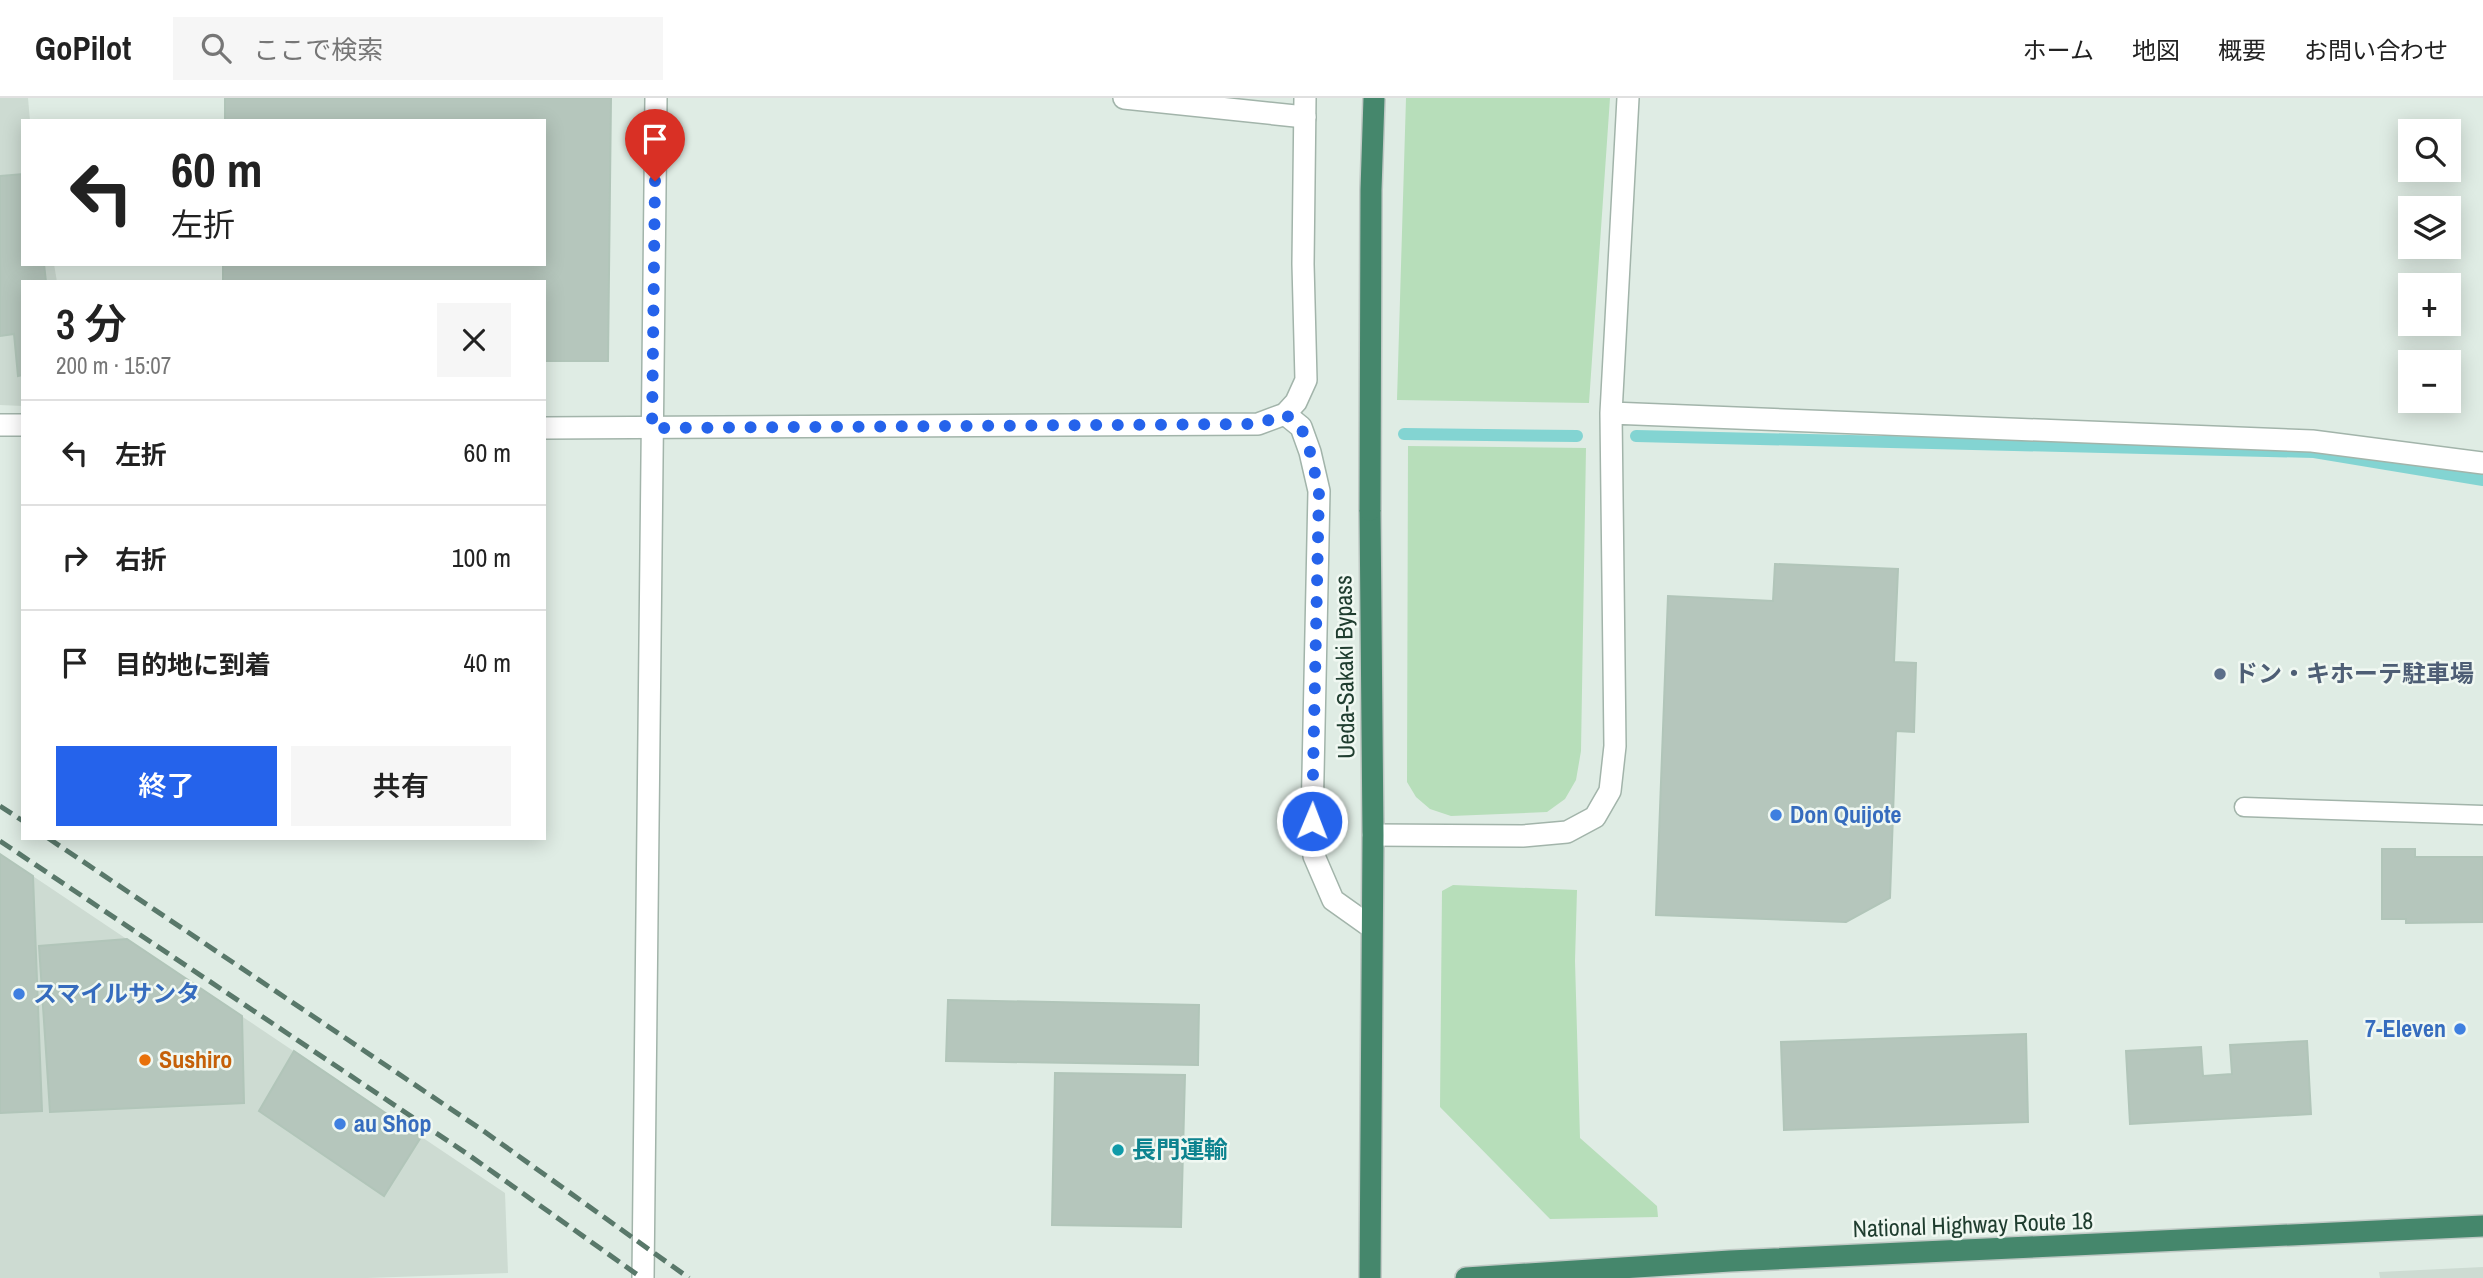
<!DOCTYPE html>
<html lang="ja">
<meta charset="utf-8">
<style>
body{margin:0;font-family:"Archivo Narrow","Noto Sans JP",sans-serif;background:#f6f6f6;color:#222;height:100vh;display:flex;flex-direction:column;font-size:26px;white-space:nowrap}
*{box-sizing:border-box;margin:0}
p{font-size:23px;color:#767676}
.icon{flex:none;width:38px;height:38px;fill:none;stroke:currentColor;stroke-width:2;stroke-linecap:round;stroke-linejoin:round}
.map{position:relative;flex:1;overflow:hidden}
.side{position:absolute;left:21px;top:182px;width:525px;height:560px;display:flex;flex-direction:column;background:#fff;border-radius:0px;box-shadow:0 4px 18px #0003}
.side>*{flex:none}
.hud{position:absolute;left:21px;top:21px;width:525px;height:147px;border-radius:0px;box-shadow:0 4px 18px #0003;background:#fff;color:#222;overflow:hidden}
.fabs{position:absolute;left:2398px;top:21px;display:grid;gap:14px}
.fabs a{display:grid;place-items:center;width:63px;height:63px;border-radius:0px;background:#fff;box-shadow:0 4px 18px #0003;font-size:35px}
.pin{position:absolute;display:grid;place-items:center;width:60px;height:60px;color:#fff;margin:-72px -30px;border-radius:50% 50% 50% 0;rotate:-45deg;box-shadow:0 0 7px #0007}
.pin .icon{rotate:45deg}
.me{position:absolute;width:77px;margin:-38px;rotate:1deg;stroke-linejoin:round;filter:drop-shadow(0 0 5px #0008)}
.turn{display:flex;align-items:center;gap:24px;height:147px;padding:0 35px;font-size:32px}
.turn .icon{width:91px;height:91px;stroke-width:2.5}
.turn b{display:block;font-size:49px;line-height:60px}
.round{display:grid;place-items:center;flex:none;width:74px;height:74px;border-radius:0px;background:#f6f6f6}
.overview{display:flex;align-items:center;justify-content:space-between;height:119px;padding:0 35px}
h1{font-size:42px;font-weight:600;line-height:52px}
.action{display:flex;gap:14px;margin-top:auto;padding:14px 35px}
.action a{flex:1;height:80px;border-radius:0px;background:#2563eb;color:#fff;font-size:28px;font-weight:600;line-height:80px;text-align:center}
.action a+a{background:#f6f6f6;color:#222}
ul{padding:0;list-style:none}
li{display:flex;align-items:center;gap:21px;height:105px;padding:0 35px;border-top:2px solid #e0e0e0}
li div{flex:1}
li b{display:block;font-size:26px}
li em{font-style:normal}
header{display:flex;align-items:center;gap:42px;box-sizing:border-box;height:98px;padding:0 35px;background:#fff;border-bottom:2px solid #e0e0e0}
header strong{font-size:33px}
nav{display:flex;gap:38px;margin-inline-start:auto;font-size:24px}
.search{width:490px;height:63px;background:#f6f6f6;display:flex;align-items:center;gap:18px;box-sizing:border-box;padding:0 24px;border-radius:0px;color:#767676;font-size:26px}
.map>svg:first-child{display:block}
.built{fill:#cddbd2}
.green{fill:#b7deba}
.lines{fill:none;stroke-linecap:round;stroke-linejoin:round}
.stream{stroke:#83d4d2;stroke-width:12}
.building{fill:#b5c6bc;stroke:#b1c5b9;stroke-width:2}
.service-casing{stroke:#a2b4aa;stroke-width:21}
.minor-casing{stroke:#a2b4aa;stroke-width:24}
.tertiary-casing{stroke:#a2b4aa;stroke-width:24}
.trunk-casing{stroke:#c0c9c5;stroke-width:24}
.service{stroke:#fff;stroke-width:18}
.minor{stroke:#fff;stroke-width:21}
.tertiary{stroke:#fff;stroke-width:21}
.trunk{stroke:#45876c;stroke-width:21}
.rail{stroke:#59786a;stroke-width:5;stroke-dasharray:14 7;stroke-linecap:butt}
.trunk-bridge-casing{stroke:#c0c9c5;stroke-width:24;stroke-linecap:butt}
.trunk-bridge{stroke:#45876c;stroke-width:21}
.route{stroke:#2563eb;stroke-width:12;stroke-dasharray:0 21.6}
.service-dot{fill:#5c6f8a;stroke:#f0f8f2;stroke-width:2.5}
.shop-dot{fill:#3f7fe0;stroke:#f0f8f2;stroke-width:2.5}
.food-dot{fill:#e8710a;stroke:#f0f8f2;stroke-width:2.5}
.culture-dot{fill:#0f9aa8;stroke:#f0f8f2;stroke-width:2.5}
.labels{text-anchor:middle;stroke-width:5;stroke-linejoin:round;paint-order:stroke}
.street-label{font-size:24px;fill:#1f3d2f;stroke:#f0f8f2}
.service-label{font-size:24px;font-weight:bold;fill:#4e5e75;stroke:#f0f8f2;text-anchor:start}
.shop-label{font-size:24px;font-weight:bold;fill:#366cbe;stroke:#f0f8f2;text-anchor:start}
.food-label{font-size:24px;font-weight:bold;fill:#c56008;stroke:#f0f8f2;text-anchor:start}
.culture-label{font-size:24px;font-weight:bold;fill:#0d838f;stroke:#f0f8f2;text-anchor:start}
</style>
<header>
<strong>GoPilot</strong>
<div class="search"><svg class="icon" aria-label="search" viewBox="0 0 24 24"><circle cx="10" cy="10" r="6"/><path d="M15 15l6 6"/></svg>ここで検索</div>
<nav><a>ホーム</a><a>地図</a><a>概要</a><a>お問い合わせ</a></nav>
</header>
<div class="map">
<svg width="2483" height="1180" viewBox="0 0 2483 1180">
<rect width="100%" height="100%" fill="#dfece4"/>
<path class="built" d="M 0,0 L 28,0 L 30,23 L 23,23 L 23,166 L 54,166 L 57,184 L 23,184 L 23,308 L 0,307 Z
M 0,756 L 505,1095 L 508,1175 L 367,1180 L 0,1180 Z
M 2483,1169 L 2483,1180 L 2380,1180 L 2379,1174 Z"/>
<path class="green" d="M 1406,0 L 1610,0 L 1589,305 L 1397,302 Z
M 1408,348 L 1586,350 L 1581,653 L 1576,682 L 1565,701 L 1547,714 L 1451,718 L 1430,711 L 1416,699 L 1407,684 Z
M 1453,787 L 1577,792 L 1575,863 L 1580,1040 L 1657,1108 L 1658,1119 L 1550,1121 L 1440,1009 L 1442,793 Z"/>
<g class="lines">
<path class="stream" d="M 1404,336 L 1577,338
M 1636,338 L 2314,354 L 2483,382"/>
</g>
<path class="building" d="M 225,0 L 611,0 L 608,263 L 544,263 L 544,184 L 223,184 L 223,166 L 544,166 L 544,23 L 225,23 Z
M 23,76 L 23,166 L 44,166 L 46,184 L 23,184 L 23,277 L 18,278 L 14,236 L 0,238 L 0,78 Z
M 1775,466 L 1898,471 L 1894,564 L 1916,565 L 1914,634 L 1896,633 L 1890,800 L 1846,824 L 1656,817 L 1668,498 L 1773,503 Z
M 2382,751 L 2415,751 L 2415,759 L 2483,759 L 2483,824 L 2406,825 L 2406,821 L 2382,821 Z
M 0,756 L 33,778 L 42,1013 L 0,1015 Z
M 127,841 L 242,918 L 244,1005 L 50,1014 L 39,848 Z
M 948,902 L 1199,907 L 1198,967 L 946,963 Z
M 2026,936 L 2028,1024 L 1784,1032 L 1781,944 Z
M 2307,943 L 2311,1016 L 2130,1026 L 2126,953 L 2201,949 L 2203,978 L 2232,976 L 2230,947 Z
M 294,953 L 421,1039 L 384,1098 L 259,1013 Z
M 1055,975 L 1185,977 L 1181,1129 L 1052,1127 Z"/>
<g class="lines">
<g class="service-casing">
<path id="service" d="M 2244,709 L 2483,717"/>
</g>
<g class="minor-casing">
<path id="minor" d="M 1124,0 L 1305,19
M 1611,315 L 2312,343 L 2483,365
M 1285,316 L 1301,329 L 1310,354 L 1319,393 L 1312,723 L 1314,758 L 1333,802 L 1371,829
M 1373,737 L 1523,738 L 1567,734 L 1595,719 L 1610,693 L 1615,648 L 1611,315 L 1628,0
M 643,1180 L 656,0"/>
</g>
<g class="tertiary-casing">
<path id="tertiary" d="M 0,327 L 23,327
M 544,330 L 1258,326 L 1285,316 L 1296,304 L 1306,282 L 1303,166 L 1305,0"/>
</g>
<g class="trunk-casing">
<path id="trunk" d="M 1370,412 L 1373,737 L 1370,1180
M 1466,1180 L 1730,1163 L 2483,1128"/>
</g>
<use href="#service" class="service"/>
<use href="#minor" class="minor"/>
<use href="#tertiary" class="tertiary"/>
<use href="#trunk" class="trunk"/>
<path class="rail" d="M 0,708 L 23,723
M 48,740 L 485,1034 L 689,1180
M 0,743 L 466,1055 L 642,1180"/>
<g class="trunk-bridge-casing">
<path id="trunk-bridge" d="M 1370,412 L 1371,92 L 1374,0"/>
</g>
<use href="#trunk-bridge" class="trunk-bridge"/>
</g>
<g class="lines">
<path class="route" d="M 655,83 L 652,330 L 1258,326 L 1285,316 L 1301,329 L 1310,354 L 1319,393 L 1312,723"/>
</g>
<circle class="service-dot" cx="2220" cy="576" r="7"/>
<g class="shop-dot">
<circle cx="1776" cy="717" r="7"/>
<circle cx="19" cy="896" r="7"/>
<circle cx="2460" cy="931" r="7"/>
<circle cx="340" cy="1026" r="7"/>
</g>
<circle class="food-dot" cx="145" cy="962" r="7"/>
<circle class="culture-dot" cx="1118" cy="1052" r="7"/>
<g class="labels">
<g class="street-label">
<text transform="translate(1345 569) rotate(-91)" y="8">Ueda-Sakaki Bypass</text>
<text transform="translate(1973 1127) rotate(-2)" y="8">National Highway Route 18</text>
</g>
<g class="service-label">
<text x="2234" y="584">ドン・キホーテ駐車場</text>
</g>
<g class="shop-label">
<text x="1790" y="725">Don Quijote</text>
<text x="33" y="904">スマイルサンタ</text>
<text x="2446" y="939" text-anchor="end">7-Eleven</text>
<text x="354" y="1034">au Shop</text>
</g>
<g class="food-label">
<text x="159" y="970">Sushiro</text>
</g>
<g class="culture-label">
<text x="1132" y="1060">長門運輸</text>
</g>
</g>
</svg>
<div class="fabs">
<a><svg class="icon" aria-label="search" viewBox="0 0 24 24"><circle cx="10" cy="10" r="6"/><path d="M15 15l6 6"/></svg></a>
<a><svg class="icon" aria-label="layers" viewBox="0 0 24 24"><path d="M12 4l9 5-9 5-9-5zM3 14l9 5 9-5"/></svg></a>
<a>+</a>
<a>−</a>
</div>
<div class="pin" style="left:655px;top:83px;background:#d93025"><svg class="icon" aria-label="arrive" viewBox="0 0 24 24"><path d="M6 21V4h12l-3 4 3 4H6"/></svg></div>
<svg class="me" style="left:1312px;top:723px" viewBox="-20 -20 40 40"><circle r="17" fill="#2563eb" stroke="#fff" stroke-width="3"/><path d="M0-11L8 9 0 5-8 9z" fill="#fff"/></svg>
<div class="hud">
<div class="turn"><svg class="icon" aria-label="left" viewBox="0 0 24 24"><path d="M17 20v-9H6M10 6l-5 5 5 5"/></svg><div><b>60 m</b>左折</div></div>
</div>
<section class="side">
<div class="overview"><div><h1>3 分</h1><p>200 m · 15:07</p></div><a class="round"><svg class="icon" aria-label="close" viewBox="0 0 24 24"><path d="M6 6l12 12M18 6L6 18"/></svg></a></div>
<ul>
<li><svg class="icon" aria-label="left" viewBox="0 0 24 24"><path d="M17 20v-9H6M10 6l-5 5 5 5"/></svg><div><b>左折</b></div><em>60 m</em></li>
<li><svg class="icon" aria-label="right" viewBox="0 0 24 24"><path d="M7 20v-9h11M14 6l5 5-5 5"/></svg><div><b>右折</b></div><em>100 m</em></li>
<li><svg class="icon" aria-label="arrive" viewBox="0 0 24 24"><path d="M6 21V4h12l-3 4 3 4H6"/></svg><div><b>目的地に到着</b></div><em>40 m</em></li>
</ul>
<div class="action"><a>終了</a><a>共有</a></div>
</section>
</div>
